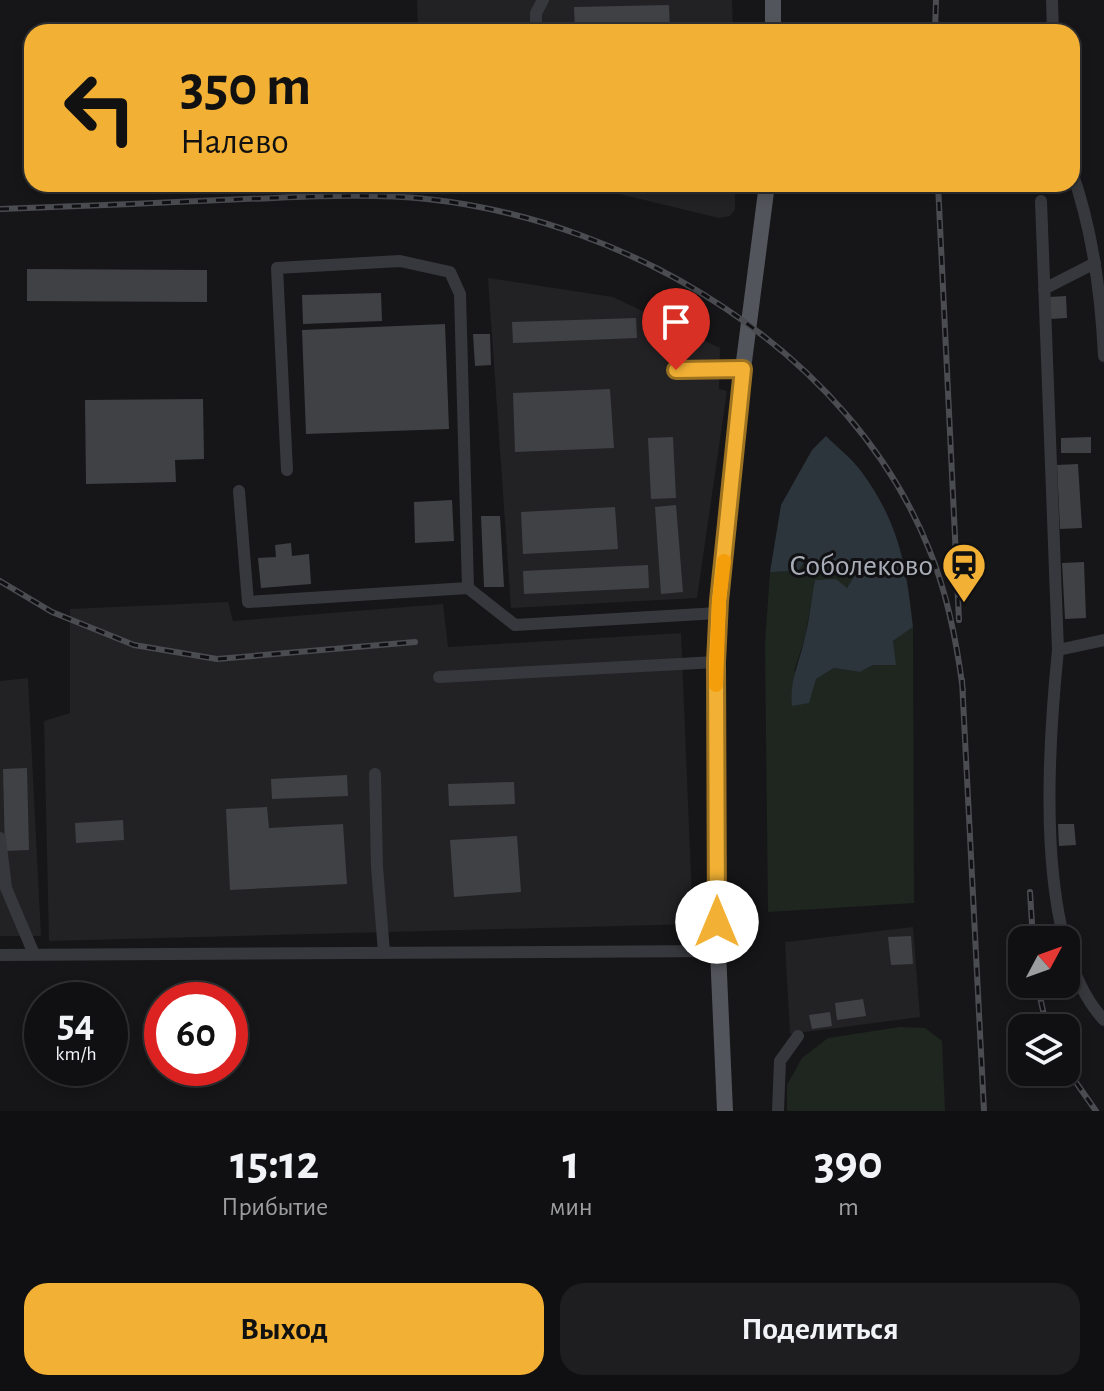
<!DOCTYPE html>
<html lang="ru">
<meta charset="utf-8">
<style>
body{margin:0;font-family:"Alegreya Sans",sans-serif;background:#1e1e20;color:#f1f3f6;height:100vh;display:flex;flex-direction:column;font-size:30px;white-space:nowrap}
*{box-sizing:border-box;margin:0}
p{font-size:26px;color:#9c9d9f}
.icon{flex:none;width:44px;height:44px;fill:none;stroke:currentColor;stroke-width:2;stroke-linecap:round;stroke-linejoin:round}
.map{position:relative;height:1111px;overflow:hidden}
.drawer{display:flex;flex-direction:column;background:#101012;flex:1}
.drawer>*{flex:none}
.hud{position:absolute;left:24px;top:24px;width:1056px;height:168px;border-radius:24px;box-shadow:0 4px 12px #0003,0 0 0 2px #303032;background:#f2b134;color:#111;overflow:hidden}
.needle{width:52px;rotate:49deg}
.controls{position:absolute;left:1008px;top:926px;display:grid;gap:16px}
.controls a{display:grid;place-items:center;width:72px;height:72px;border-radius:16px;background:#101012;box-shadow:0 4px 12px #0003,0 0 0 2px #303032;font-size:40px}
.speed{position:absolute;left:24px;top:982px;display:flex;gap:16px;font-size:40px;font-weight:700;text-align:center}
.speed>*{display:grid;place-content:center;width:104px;height:104px;border-radius:50%;background:#101012;box-shadow:0 4px 12px #0003,0 0 0 2px #303032;line-height:1}
.speed small{font-size:20px;font-weight:400}
.speed .limit{border:12px solid #d22;background:#fff;color:#111}
.pin{position:absolute;display:grid;place-items:center;width:68px;height:68px;color:#fff;margin:-82px -34px;border-radius:50% 50% 50% 0;rotate:-45deg;box-shadow:0 0 8px #0007}
.pin .icon{rotate:45deg}
.me{position:absolute;width:88px;margin:-44px;rotate:0deg;stroke-linejoin:round;filter:drop-shadow(0 0 6px #0008)}
.turn{display:flex;align-items:center;gap:28px;height:168px;padding:0 24px;font-size:36px}
.turn .icon{width:104px;height:104px;stroke-width:2.5}
.turn b{display:block;font-size:56px;line-height:68px}
.eta{display:flex;justify-content:space-evenly;align-items:center;height:136px;text-align:center}
.eta b{font-size:48px;font-weight:700;line-height:56px}
.button{display:flex;gap:16px;margin-top:auto;padding:16px 24px}
.button a{flex:1;height:92px;border-radius:24px;background:#f2b134;color:#111;font-size:32px;font-weight:700;line-height:92px;text-align:center}
.button a+a{background:#1e1e20;color:#f1f3f6}
.map>svg:first-child{display:block}
.built{fill:#222225}
.green{fill:#1e261f}
.water{fill:#2c353c}
.building{fill:#404145}
.lines{fill:none;stroke-linecap:round;stroke-linejoin:round}
.minor{stroke:#37383d;stroke-width:12}
.major{stroke:#53555c;stroke-width:16}
.rail-casing{stroke:#4a4c52;stroke-width:6}
.rail{stroke:#111113;stroke-width:3;stroke-dasharray:9;stroke-linecap:butt}
.route-casing{stroke:#9d7322;stroke-width:20}
.route{stroke:#f2b134;stroke-width:14}
.slow{stroke:#f59e0b;stroke-width:14}
.labels{text-anchor:middle;stroke-width:6;stroke-linejoin:round;paint-order:stroke}
.poi-label{font-size:30px;fill:#a8adb8;stroke:#111113;text-anchor:end}
</style>
<div class="map">
<svg width="1104" height="1111" viewBox="0 0 1104 1111">
<rect width="100%" height="100%" fill="#161618"/>
<path class="built" d="M 417,0 L 732,0 L 733,32 L 418,32 Z
M 578,184 L 735,184 L 735,210 L 730,216 L 719,218 Z
M 488,278 L 613,297 L 720,348 L 719,389 L 727,391 L 697,598 L 511,608 Z
M 228,602 L 233,621 L 443,604 L 448,647 L 681,633 L 693,924 L 49,941 L 44,721 L 70,713 L 70,609 Z
M 28,678 L 41,936 L 0,936 L 0,681 Z
M 913,927 L 920,1017 L 790,1034 L 785,942 Z"/>
<path class="green" d="M 807,557 L 839,570 L 850,567 L 853,578 L 847,588 L 815,580 L 805,638 L 794,671 L 816,679 L 834,668 L 860,672 L 873,665 L 895,665 L 893,641 L 913,627 L 914,903 L 768,912 L 765,644 L 770,572 L 798,571 Z
M 900,1027 L 925,1028 L 942,1041 L 945,1111 L 787,1111 L 787,1085 L 802,1058 L 828,1038 Z"/>
<path class="water" d="M 826,436 C 837,447 851,458 861,471 C 899,523 906,564 913,627 L 893,641 L 896,665 L 873,665 L 860,672 L 834,668 L 816,679 L 809,703 L 792,706 C 789,680 800,662 805,637 C 810,618 811,599 815,580 L 836,579 L 847,588 L 853,578 L 850,568 L 815,572 L 807,558 L 798,571 L 770,572 L 781,505 L 812,450 Z"/>
<path class="building" d="M 669,5 L 670,32 L 575,32 L 574,7 Z
M 27,269 L 207,270 L 207,302 L 27,301 Z
M 381,293 L 382,321 L 303,324 L 302,295 Z
M 1066,296 L 1067,318 L 1050,319 L 1049,297 Z
M 636,318 L 637,338 L 513,343 L 512,322 Z
M 445,324 L 449,429 L 306,434 L 302,330 Z
M 473,334 L 490,334 L 491,365 L 475,366 Z
M 610,389 L 614,448 L 515,452 L 513,393 Z
M 203,399 L 204,459 L 175,460 L 176,482 L 86,484 L 85,400 Z
M 673,437 L 676,498 L 651,499 L 648,438 Z
M 1091,437 L 1091,453 L 1061,453 L 1061,438 Z
M 1078,464 L 1082,528 L 1060,529 L 1057,465 Z
M 452,500 L 454,541 L 415,543 L 414,502 Z
M 676,505 L 683,592 L 661,594 L 655,507 Z
M 615,507 L 618,549 L 523,554 L 521,512 Z
M 481,516 L 500,516 L 504,587 L 484,587 Z
M 291,543 L 292,556 L 309,554 L 311,584 L 261,588 L 258,558 L 276,557 L 275,545 Z
M 1084,562 L 1086,618 L 1065,619 L 1062,563 Z
M 648,565 L 649,588 L 524,594 L 523,571 Z
M 27,768 L 29,850 L 5,851 L 3,769 Z
M 347,775 L 348,796 L 272,799 L 271,779 Z
M 514,782 L 515,804 L 449,806 L 448,784 Z
M 267,807 L 269,828 L 343,824 L 347,884 L 230,890 L 226,809 Z
M 123,820 L 124,840 L 76,843 L 75,823 Z
M 1058,824 L 1074,824 L 1076,845 L 1059,846 Z
M 517,836 L 521,892 L 454,897 L 450,840 Z
M 911,936 L 913,964 L 891,965 L 888,937 Z
M 863,999 L 866,1016 L 837,1020 L 835,1003 Z
M 830,1012 L 832,1026 L 812,1029 L 809,1015 Z"/>
<g class="lines">
<path class="minor" d="M 1052,0 L 1053,32
M 536,32 L 536,13 L 543,0
M 1072,172 C 1093,231 1101,294 1104,356
M 1041,201 L 1058,650 C 1048,748 1033,944 1104,1020
M 1044,289 L 1095,263
M 676,370 L 743,369
M 287,470 L 277,268 L 400,261 L 450,272 L 460,294 L 468,588
M 239,491 L 248,602 L 468,588 L 515,625 L 718,613
M 1058,650 L 1104,640
M 439,677 L 716,662
M 375,774 L 377,867 L 384,952
M 0,838 L 6,888 L 34,954
M 0,955 L 718,951
M 778,1111 L 780,1061 L 798,1036"/>
<path class="major" d="M 773,32 L 773,0
M 725,1111 L 718,951 L 716,662 L 719,601 L 743,369 L 767,184"/>
<g class="rail-casing">
<path id="rail" d="M 935,32 L 936,0
M 938,184 L 959,620
M 0,209 C 81,206 163,203 244,199 C 305,197 367,193 427,199 C 632,221 850,352 929,549 C 948,595 957,643 963,691
M 0,581 L 52,612 L 134,645 L 217,659 L 415,642
M 962,680 L 984,1111
M 1030,892 L 1033,940
M 1037,984 L 1047,1028
M 1066,1068 L 1096,1111"/>
</g>
<use href="#rail" class="rail"/>
</g>
<g class="lines">
<g class="route-casing">
<path id="route" d="M 676,370 L 743,369 L 719,601 L 716,662 L 717,922"/>
</g>
<use href="#route" class="route"/>
<path class="slow" d="M 716,685 L 719,601 L 724,561"/>
</g>
<defs>
<g id="station-pin" transform="scale(2.3)"><path d="M0 17L-7.5 6A9.5 9.5 0 1 1 7.5 6Z" fill="#f2b134" stroke="#111113"/><path d="M-3-6H3Q5-6 5-4V2Q5 4 3 4L4.5 6H3L1.5 4h-3L-3 6H-4.5L-3 4Q-5 4-5 2V-4Q-5-6-3-6ZM-3.5-4v3h7v-3ZM-3.5 1v1.5H-2V1ZM2 1v1.5H3.5V1Z" fill="#111"/></g>
</defs>
<g fill-rule="evenodd">
<use href="#station-pin" x="964" y="565"/>
</g>
<g class="labels">
<g class="poi-label">
<text x="933" y="575">Соболеково</text>
</g>
</g>
</svg>
<div class="controls">
<a><svg class="needle" viewBox="-14 -14 28 28"><path d="M0-13l5 13h-10z" fill="#e53935"/><path d="M0 13l5-13h-10z" fill="#9c9d9f"/></svg></a>
<a><svg class="icon" aria-label="layers" viewBox="0 0 24 24"><path d="M12 4l9 5-9 5-9-5zM3 14l9 5 9-5"/></svg></a>
</div>
<div class="speed"><div>54<small>km/h</small></div><div class="limit">60</div></div>
<div class="pin" style="left:676px;top:370px;background:#d93025"><svg class="icon" aria-label="arrive" viewBox="0 0 24 24"><path d="M6 21V4h12l-3 4 3 4H6"/></svg></div>
<svg class="me" style="left:717px;top:922px" viewBox="-20 -20 40 40"><circle r="19" fill="#fff"/><path d="M0-13L10 11 0 6-10 11z" fill="#f2b134"/></svg>
<div class="hud">
<div class="turn"><svg class="icon" aria-label="left" viewBox="0 0 24 24"><path d="M17 20v-9H6M10 6l-5 5 5 5"/></svg><div><b>350 m</b>Налево</div></div>
</div>
</div>
<section class="drawer">
<div class="eta">
<div><b>15:12</b><p>Прибытие</p></div>
<div><b>1</b><p>мин</p></div>
<div><b>390</b><p>m</p></div>
</div>
<div class="button"><a>Выход</a><a>Поделиться</a></div>
</section>
